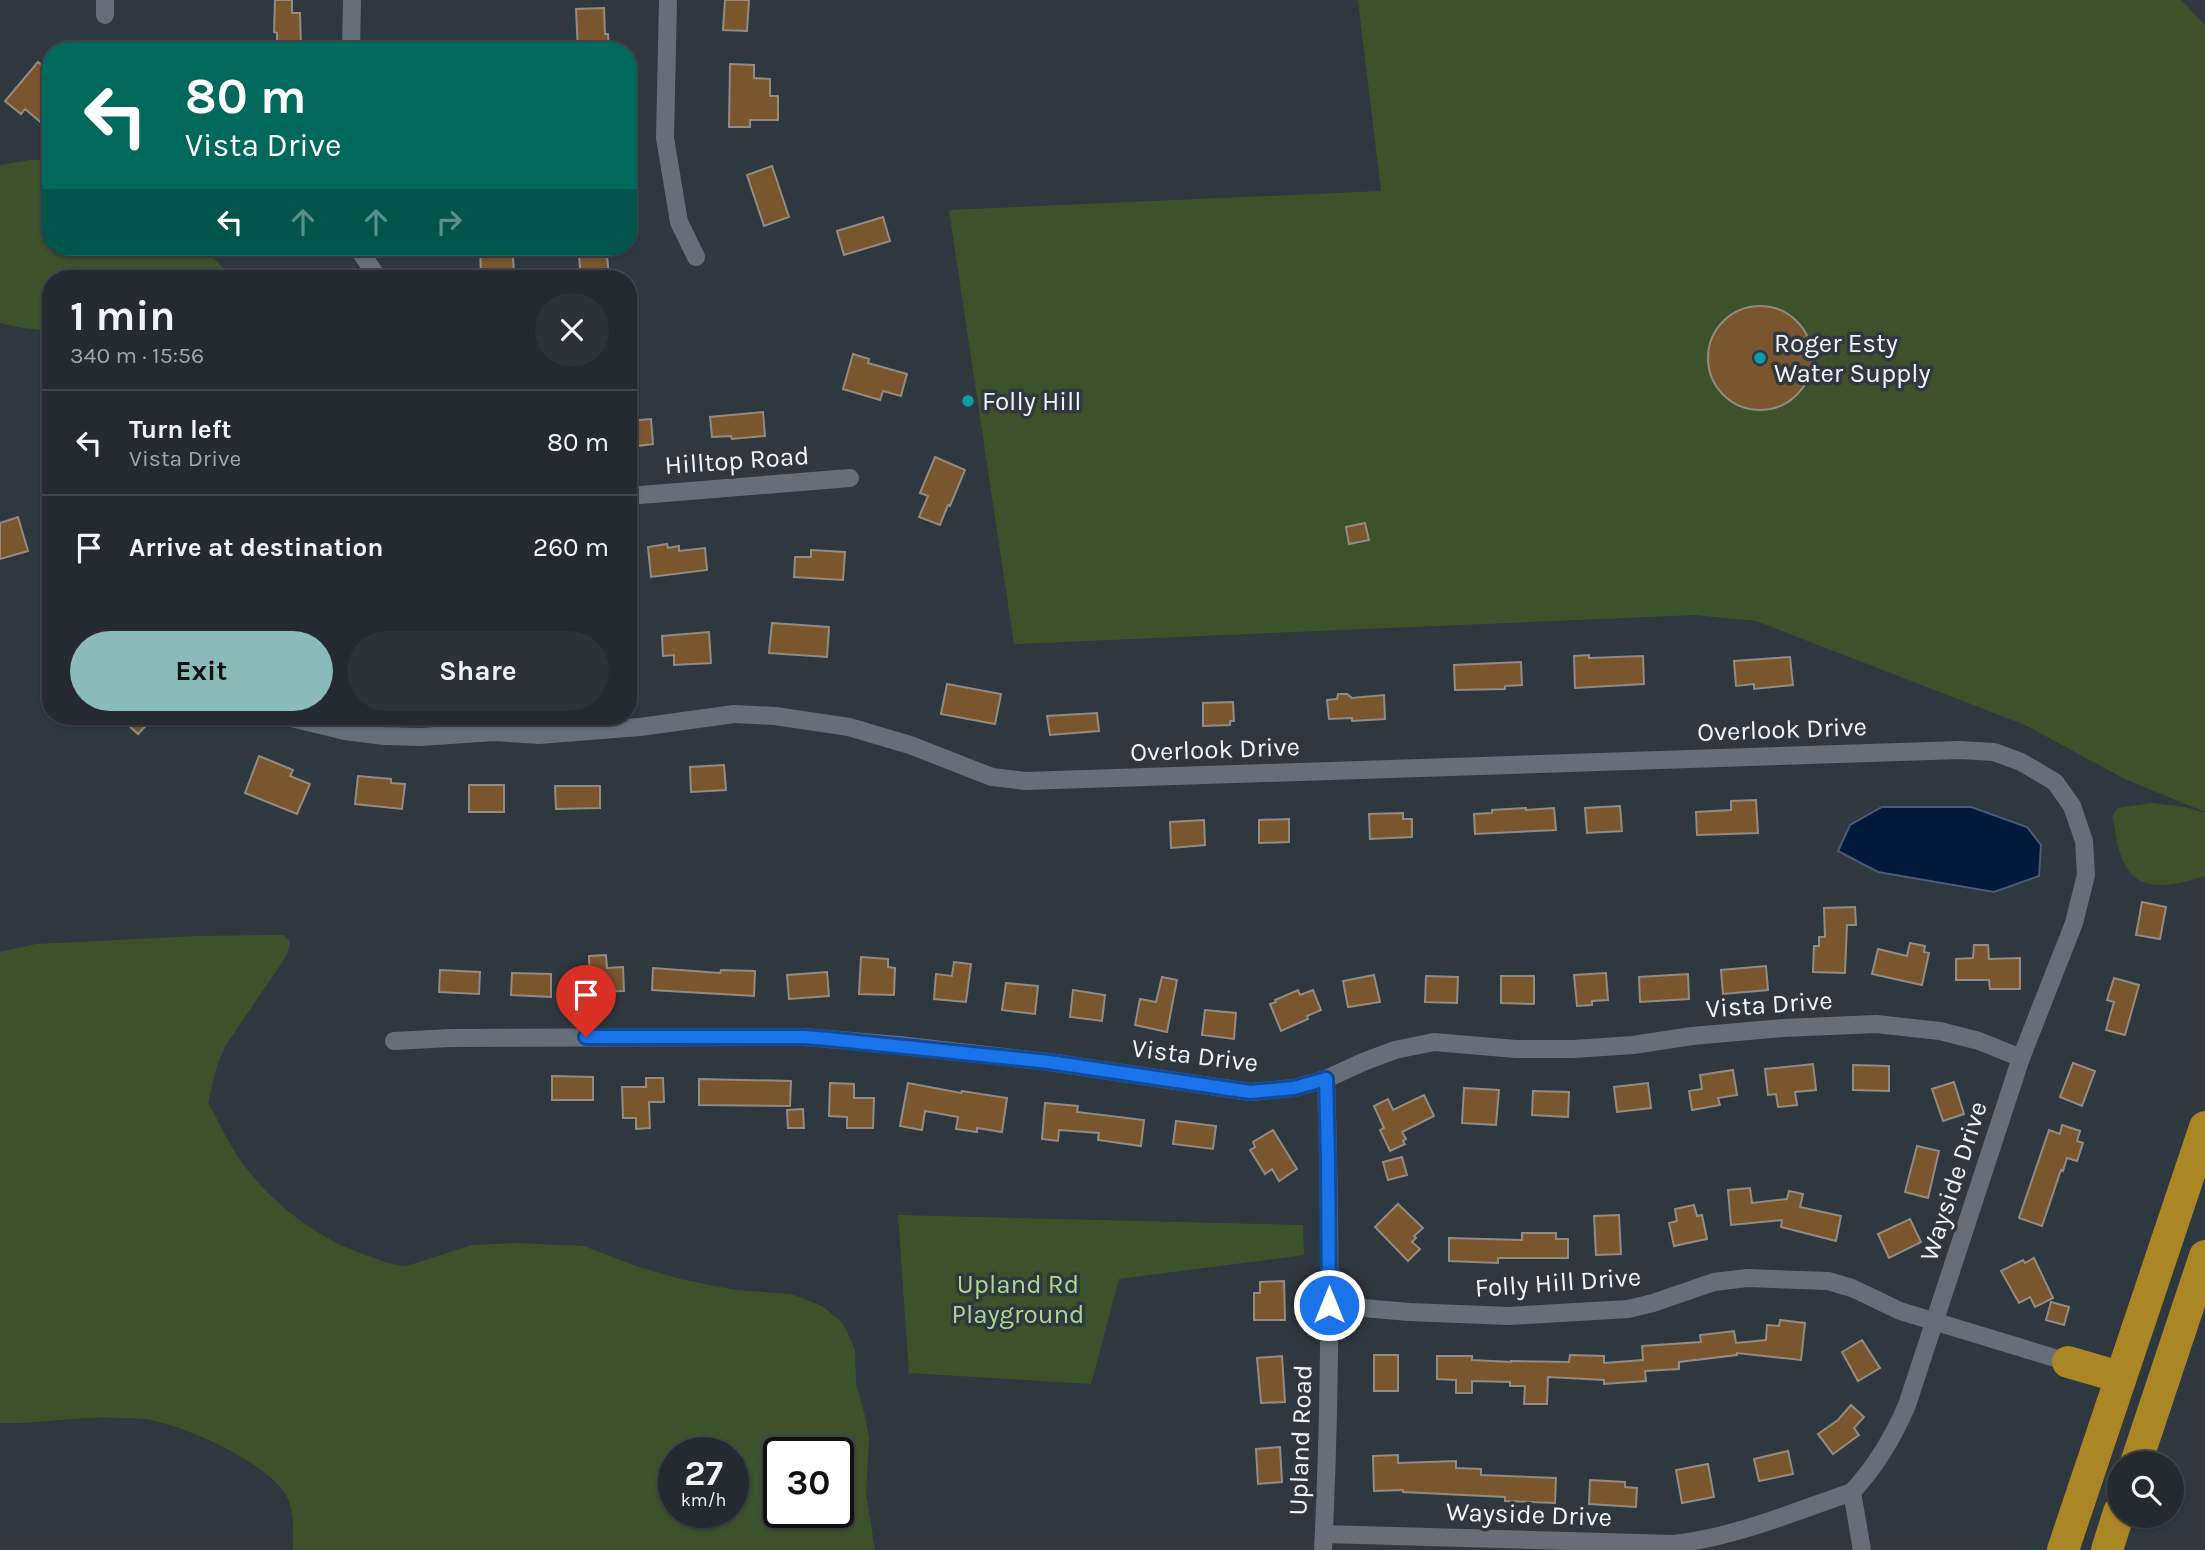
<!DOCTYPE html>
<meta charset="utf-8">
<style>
body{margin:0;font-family:Karla,sans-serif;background:#2c3237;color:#f1f3f6;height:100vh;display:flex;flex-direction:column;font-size:26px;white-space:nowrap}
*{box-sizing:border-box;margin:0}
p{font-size:23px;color:#a3a7aa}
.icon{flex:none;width:38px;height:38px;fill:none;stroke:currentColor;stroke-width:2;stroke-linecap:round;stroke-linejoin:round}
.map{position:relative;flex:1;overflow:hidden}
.sheet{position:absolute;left:42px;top:270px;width:595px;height:455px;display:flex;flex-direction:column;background:#242a2f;border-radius:28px;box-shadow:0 2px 5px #0004,0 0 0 2px #41464b}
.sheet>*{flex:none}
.hud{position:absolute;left:42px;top:42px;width:595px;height:214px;border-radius:28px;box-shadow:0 2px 5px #0004,0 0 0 2px #41464b;background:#00695c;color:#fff;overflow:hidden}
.controls{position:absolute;left:2107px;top:1451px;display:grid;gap:14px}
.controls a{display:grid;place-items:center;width:77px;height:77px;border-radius:50%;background:#242a2f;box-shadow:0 2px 5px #0004,0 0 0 2px #41464b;font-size:35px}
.speed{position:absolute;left:658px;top:1437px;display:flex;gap:14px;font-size:35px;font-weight:700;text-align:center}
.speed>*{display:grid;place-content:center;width:91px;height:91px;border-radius:50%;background:#242a2f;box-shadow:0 2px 5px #0004,0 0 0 2px #41464b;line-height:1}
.speed small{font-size:18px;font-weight:400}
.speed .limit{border:4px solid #111;border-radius:10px;background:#fff;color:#111}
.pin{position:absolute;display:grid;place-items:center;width:60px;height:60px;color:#fff;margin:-72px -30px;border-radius:50% 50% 50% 0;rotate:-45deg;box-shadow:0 0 7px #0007}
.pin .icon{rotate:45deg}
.me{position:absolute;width:77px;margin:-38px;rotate:0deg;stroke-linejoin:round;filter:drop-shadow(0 0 5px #0008)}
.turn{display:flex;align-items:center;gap:24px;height:147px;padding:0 28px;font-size:32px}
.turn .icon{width:91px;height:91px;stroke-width:2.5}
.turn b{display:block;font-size:49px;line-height:60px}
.lanes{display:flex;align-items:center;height:66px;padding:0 28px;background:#0003;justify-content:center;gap:35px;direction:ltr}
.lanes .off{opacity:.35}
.round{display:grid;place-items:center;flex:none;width:74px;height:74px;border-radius:37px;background:#2c3237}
.head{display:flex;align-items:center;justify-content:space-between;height:119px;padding:0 28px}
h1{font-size:42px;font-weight:700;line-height:52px}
.primary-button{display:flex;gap:14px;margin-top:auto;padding:14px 28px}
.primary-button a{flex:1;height:80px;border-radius:42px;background:#8bbbb9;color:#111;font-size:28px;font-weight:700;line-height:80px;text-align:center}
.primary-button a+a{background:#2c3237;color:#f1f3f6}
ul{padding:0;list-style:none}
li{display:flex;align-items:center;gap:21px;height:105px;padding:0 28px;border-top:2px solid #41464b}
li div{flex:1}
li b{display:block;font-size:26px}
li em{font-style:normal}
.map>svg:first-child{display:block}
.green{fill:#3d522b;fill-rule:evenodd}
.water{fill:#02193c;stroke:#495b75;stroke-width:2}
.building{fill:#7a562e;stroke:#938b82;stroke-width:2}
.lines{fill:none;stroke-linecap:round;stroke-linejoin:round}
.street{stroke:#666f77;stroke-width:18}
.highway{stroke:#ab8625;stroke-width:32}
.route-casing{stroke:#114b97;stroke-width:18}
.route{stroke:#1a73e8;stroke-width:12}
.culture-dot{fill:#0f9aa8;stroke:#30383f;stroke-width:2.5}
.labels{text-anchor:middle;stroke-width:7;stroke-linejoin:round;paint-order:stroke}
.poi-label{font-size:26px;fill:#f0f6fa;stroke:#30383f;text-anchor:start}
.street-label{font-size:26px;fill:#f0f6fa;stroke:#30383f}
.park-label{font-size:26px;fill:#afd790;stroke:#30383f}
</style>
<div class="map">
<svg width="2205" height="1550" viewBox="0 0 2205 1550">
<rect width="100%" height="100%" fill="#30383f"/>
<path class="green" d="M 1358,0 L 2181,0 L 2205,25 L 2205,812 L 2125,779 L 2025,725 L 1756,621 L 1695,615 L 1014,644 L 949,210 L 1381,191 Z
M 30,160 L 42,160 L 51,162 L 51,247 L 203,247 L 224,269 L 213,278 L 51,278 L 51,331 L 23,328 L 0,323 L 0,165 Z
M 2152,803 L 2185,807 L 2205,813 L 2205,876 C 2140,897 2120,883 2113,815 L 2118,808 Z
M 284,935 L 290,942 L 287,955 L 224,1048 L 216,1069 L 208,1102 C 216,1117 224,1134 233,1149 C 262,1196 314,1238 366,1255 C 380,1260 393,1266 407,1266 L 472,1245 L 516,1243 L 584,1246 L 636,1266 L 680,1279 L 735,1290 L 791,1294 L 822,1306 L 839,1320 L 846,1329 L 855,1350 L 856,1383 L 865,1416 L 869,1438 L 866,1494 L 875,1550 L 293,1550 C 293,1533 295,1513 287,1497 C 269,1463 191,1429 155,1421 C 145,1418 133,1418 123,1418 C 82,1415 41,1424 0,1423 L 0,952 L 36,944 L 196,936 ZM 674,1452 L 733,1452 L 733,1512 L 674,1512 ZM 838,1452 L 838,1512 L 779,1512 L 779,1452 Z
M 898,1215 L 1303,1225 L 1304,1255 L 1119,1279 L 1091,1384 L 909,1373 Z"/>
<path class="water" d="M 1882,807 L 1971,807 L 2027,827 L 2041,845 L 2039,876 L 1994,892 L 1878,872 L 1838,851 L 1850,825 Z"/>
<path class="building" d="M 275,0 L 292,0 L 292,13 L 300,13 L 301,48 L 277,47 L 277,33 L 274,32 Z
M 725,0 L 749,0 L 747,31 L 723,30 Z
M 604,8 L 605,34 L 608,34 L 609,51 L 578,51 L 576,9 Z
M 38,62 L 51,73 L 51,131 L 25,109 L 21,114 L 5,101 Z
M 730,64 L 754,65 L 754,78 L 770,79 L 770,96 L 778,96 L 778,120 L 750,120 L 750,127 L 729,127 Z
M 772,166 L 789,217 L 764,226 L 747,175 Z
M 883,217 L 890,241 L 844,255 L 837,231 Z
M 480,247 L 512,247 L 514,272 L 481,274 Z
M 578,247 L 606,247 L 609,276 L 581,278 Z
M1708 358a52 52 0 1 1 104 0a52 52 0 1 1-104 0Z
M 853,354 L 869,359 L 868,363 L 907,374 L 901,396 L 883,391 L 880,400 L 843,389 Z
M 763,412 L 765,436 L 732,439 L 731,436 L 712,437 L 710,417 Z
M 651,419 L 653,444 L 628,447 L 628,421 Z
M 935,457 L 965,470 L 950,506 L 948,505 L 940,525 L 919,517 L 928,496 L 920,493 Z
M 18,517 L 28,551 L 0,559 L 0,523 Z
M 1365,523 L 1369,540 L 1349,544 L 1346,527 Z
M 667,544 L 668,548 L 679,546 L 679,551 L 705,548 L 707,570 L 651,577 L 648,547 Z
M 811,550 L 845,552 L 843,580 L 794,577 L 795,557 L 811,557 Z
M 772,623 L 829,627 L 827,657 L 769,653 Z
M 709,632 L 711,663 L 674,665 L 674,655 L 663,656 L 662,636 Z
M 1589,655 L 1589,658 L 1643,656 L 1644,684 L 1575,688 L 1574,656 Z
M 1790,657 L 1793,685 L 1754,689 L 1754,684 L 1736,686 L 1734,661 Z
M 1521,662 L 1522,685 L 1505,686 L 1505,689 L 1455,690 L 1454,665 Z
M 947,684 L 1001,694 L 995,724 L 941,714 Z
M 1338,694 L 1347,694 L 1352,698 L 1384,695 L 1385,719 L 1352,721 L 1352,718 L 1329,719 L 1327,700 L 1337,699 Z
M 1233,702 L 1234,721 L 1230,721 L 1230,725 L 1203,726 L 1203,703 Z
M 1097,713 L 1099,731 L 1050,735 L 1047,716 Z
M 118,716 L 155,716 L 138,734 Z
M 259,756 L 293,770 L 290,776 L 310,784 L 297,814 L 245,793 Z
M 724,765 L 726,790 L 691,792 L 690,767 Z
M 358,776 L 391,779 L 391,783 L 405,784 L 402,809 L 355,804 Z
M 469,785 L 504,785 L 504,812 L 469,812 Z
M 555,786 L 600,786 L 600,808 L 556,809 Z
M 1756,800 L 1758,833 L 1697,835 L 1696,812 L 1731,810 L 1731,801 Z
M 1620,806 L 1622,831 L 1587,833 L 1585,808 Z
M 1526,808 L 1526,810 L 1554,808 L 1556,830 L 1475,834 L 1474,814 L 1492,813 L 1492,810 Z
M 1403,813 L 1403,819 L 1412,819 L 1412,837 L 1370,839 L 1369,814 Z
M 1289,819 L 1289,842 L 1259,843 L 1259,820 Z
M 1204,820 L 1205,845 L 1171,848 L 1170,822 Z
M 2142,902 L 2166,907 L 2160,939 L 2136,935 Z
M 1855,907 L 1856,925 L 1847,925 L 1845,973 L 1813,972 L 1814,946 L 1819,946 L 1819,937 L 1825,937 L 1824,908 Z
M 1910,943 L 1925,946 L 1924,952 L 1929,953 L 1922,985 L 1872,974 L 1878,949 L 1907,956 Z
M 1974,945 L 1988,945 L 1989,959 L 2020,958 L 2020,989 L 1990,989 L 1989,980 L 1956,980 L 1956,959 L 1973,958 Z
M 606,955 L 607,968 L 623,967 L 624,991 L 590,992 L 589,956 Z
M 861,957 L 888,959 L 888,967 L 895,968 L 894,995 L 859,994 Z
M 954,962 L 971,964 L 966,1002 L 934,999 L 936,974 L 952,976 Z
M 1766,966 L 1768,990 L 1723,994 L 1721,970 Z
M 653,968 L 720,973 L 721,970 L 755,971 L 754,996 L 652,990 Z
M 440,970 L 480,972 L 479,994 L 439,992 Z
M 827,972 L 829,996 L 789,999 L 787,975 Z
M 512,973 L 551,974 L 551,997 L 511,995 Z
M 1606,973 L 1608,1000 L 1592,1001 L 1592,1005 L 1577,1006 L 1574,975 Z
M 1688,974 L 1689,999 L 1640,1002 L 1639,977 Z
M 1374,975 L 1380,1002 L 1348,1007 L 1343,981 Z
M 1426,976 L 1458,977 L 1457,1003 L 1425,1002 Z
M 1501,976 L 1534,976 L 1534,1004 L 1501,1003 Z
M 1162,977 L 1177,980 L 1167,1032 L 1135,1025 L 1140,999 L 1156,1002 Z
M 2114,978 L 2139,985 L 2125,1035 L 2106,1030 L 2114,1002 L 2107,1000 Z
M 1006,983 L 1038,986 L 1035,1014 L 1002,1010 Z
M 1073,990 L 1105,995 L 1102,1021 L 1070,1017 Z
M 1298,990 L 1300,995 L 1313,990 L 1321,1010 L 1307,1016 L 1308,1019 L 1281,1031 L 1270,1004 L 1276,1002 L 1275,1000 Z
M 1205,1010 L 1236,1013 L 1234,1039 L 1202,1035 Z
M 2073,1063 L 2095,1071 L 2082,1106 L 2060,1097 Z
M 1813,1064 L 1816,1090 L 1795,1092 L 1797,1105 L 1778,1107 L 1776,1094 L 1768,1095 L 1765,1069 Z
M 1853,1065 L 1889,1066 L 1889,1091 L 1853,1090 Z
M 1733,1070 L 1737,1095 L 1718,1098 L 1720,1105 L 1692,1110 L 1689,1091 L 1702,1089 L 1700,1075 Z
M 552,1076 L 593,1077 L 593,1100 L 552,1100 Z
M 646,1078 L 663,1078 L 664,1102 L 649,1102 L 650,1128 L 636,1129 L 636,1118 L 623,1118 L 622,1087 L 646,1087 Z
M 699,1079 L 791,1081 L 790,1106 L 699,1105 Z
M 1954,1082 L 1964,1114 L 1943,1121 L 1932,1089 Z
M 830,1083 L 854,1084 L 854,1098 L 874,1098 L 873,1128 L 847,1128 L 847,1117 L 829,1116 Z
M 908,1083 L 961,1093 L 962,1091 L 1007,1098 L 1002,1132 L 977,1128 L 977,1132 L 956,1129 L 958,1117 L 925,1111 L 922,1130 L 900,1126 Z
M 1648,1083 L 1651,1108 L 1617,1112 L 1614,1087 Z
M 1464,1088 L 1499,1090 L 1496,1125 L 1462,1123 Z
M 1533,1091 L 1569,1092 L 1568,1117 L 1532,1115 Z
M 1424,1095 L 1434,1116 L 1402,1132 L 1406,1139 L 1403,1141 L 1405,1144 L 1390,1151 L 1380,1130 L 1384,1128 L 1374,1106 L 1388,1099 L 1393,1110 Z
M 1045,1103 L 1078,1106 L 1077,1112 L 1144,1120 L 1141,1146 L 1098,1140 L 1099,1133 L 1059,1130 L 1058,1141 L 1042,1139 Z
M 803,1109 L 804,1128 L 788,1128 L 787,1110 Z
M 1176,1121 L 1216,1126 L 1213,1149 L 1173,1144 Z
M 2062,1125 L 2080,1131 L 2077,1141 L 2083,1143 L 2077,1161 L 2067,1158 L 2063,1171 L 2061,1170 L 2042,1226 L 2019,1218 L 2049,1130 L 2060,1134 Z
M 1273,1130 L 1297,1169 L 1279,1181 L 1272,1169 L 1265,1174 L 1250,1150 L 1255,1147 L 1253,1142 Z
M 1917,1146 L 1939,1151 L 1928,1198 L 1905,1192 Z
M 1402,1157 L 1407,1175 L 1388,1180 L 1383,1162 Z
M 1750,1188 L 1752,1203 L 1787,1199 L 1789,1191 L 1803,1194 L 1800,1207 L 1841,1216 L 1836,1241 L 1781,1227 L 1782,1220 L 1731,1225 L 1728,1190 Z
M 1398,1204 L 1423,1228 L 1414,1236 L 1416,1238 L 1412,1242 L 1420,1249 L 1408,1261 L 1375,1227 Z
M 1694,1205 L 1697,1216 L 1702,1215 L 1707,1239 L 1674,1246 L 1669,1223 L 1677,1221 L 1675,1209 Z
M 1619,1215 L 1621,1254 L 1596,1255 L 1594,1216 Z
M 1910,1219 L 1921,1242 L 1889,1258 L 1878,1234 Z
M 1522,1233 L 1556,1233 L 1556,1239 L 1568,1239 L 1568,1258 L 1498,1258 L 1498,1263 L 1449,1261 L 1449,1238 L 1522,1240 Z
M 2034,1258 L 2053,1298 L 2035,1307 L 2030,1297 L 2019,1303 L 2001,1271 L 2023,1260 L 2025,1263 Z
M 1284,1281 L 1285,1320 L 1254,1320 L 1254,1293 L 1260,1293 L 1260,1282 Z
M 2051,1302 L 2069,1307 L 2064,1325 L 2046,1320 Z
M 1780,1320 L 1805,1323 L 1801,1360 L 1737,1353 L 1737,1355 L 1679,1362 L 1679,1369 L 1645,1371 L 1646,1381 L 1604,1384 L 1604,1380 L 1548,1377 L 1547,1404 L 1524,1404 L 1525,1386 L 1510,1386 L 1510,1382 L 1472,1381 L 1472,1393 L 1456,1393 L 1456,1380 L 1437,1379 L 1437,1356 L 1472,1356 L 1472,1360 L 1511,1362 L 1511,1361 L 1569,1362 L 1570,1355 L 1604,1356 L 1604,1363 L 1643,1360 L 1642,1346 L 1701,1342 L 1700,1335 L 1734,1331 L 1736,1343 L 1766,1340 L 1767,1325 L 1779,1326 Z
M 1862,1340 L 1880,1368 L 1858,1381 L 1842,1352 Z
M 1374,1355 L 1398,1355 L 1398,1391 L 1374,1391 Z
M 1282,1356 L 1285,1402 L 1261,1403 L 1257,1358 Z
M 1851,1405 L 1864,1417 L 1854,1428 L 1859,1435 L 1833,1454 L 1818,1434 L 1838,1420 Z
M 1280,1447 L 1282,1482 L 1258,1484 L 1256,1449 Z
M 1788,1451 L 1793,1474 L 1759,1481 L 1754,1459 Z
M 1398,1455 L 1398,1463 L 1456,1461 L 1456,1468 L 1481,1469 L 1481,1475 L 1556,1478 L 1555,1503 L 1505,1501 L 1505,1497 L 1403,1492 L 1403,1490 L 1374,1491 L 1373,1456 Z
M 1708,1464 L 1714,1497 L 1682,1503 L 1676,1470 Z
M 1590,1480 L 1625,1482 L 1625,1487 L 1637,1488 L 1636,1507 L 1589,1504 Z"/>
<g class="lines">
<path class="street" d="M 105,0 L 105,15
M 668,0 L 665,138 L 679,222 L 696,257
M 351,51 L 352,0
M 357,247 L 378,278
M 628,496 L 850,478
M 283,716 L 345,731 L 384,736 L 421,737 L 494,732 L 539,735 L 640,727 L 734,714 L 775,716 L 849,727 L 910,745 L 992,777 L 1026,781 L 1960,750 L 1994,752 L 2021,762 L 2055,782 L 2072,806 L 2084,841 L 2086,875 L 2074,923 L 2021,1058 L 1907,1405 C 1893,1438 1876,1466 1852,1492 L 1862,1550
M 459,733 L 459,716
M 394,1041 L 450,1038 L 804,1037 L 899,1045 L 1049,1062 L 1250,1092 L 1294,1088 L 1326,1079 L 1363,1062 L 1395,1050 L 1434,1042 L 1516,1049 L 1574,1049 L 1633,1045 L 1692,1036 L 1783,1028 L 1876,1024 L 1940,1031 L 1979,1041 L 2021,1058
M 1329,1305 L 1409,1312 L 1509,1316 L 1628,1309 L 1653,1303 L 1714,1282 L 1747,1278 L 1828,1281 L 1852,1288 L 1900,1311 L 2068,1362
M 1324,1534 L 1674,1544 C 1735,1537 1794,1512 1852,1492
M 1323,1550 C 1331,1393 1331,1236 1326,1079"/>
<path class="highway" d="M 2068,1362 L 2120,1377
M 2136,1463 L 2205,1256
M 2063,1550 L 2205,1127
M 2107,1550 L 2119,1512"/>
</g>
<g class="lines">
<g class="route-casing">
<path id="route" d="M 586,1037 L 804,1037 L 828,1039 L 1049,1062 L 1250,1092 L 1294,1088 L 1326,1079 L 1328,1159 L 1329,1305"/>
</g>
<use href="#route" class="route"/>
</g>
<g class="culture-dot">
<circle cx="1760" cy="358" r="7"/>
<circle cx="968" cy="401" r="7"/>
</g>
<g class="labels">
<g class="poi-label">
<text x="1774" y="352">Roger Esty<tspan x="1774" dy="30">Water Supply</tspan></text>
<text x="982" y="410">Folly Hill</text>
</g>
<g class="street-label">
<text transform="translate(737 460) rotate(-4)" y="9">Hilltop Road</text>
<text transform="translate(1782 729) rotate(-2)" y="9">Overlook Drive</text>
<text transform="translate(1215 749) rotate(-2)" y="9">Overlook Drive</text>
<text transform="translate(1769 1004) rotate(-4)" y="9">Vista Drive</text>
<text transform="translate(1195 1055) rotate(7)" y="9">Vista Drive</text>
<text transform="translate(1953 1181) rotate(-72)" y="9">Wayside Drive</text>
<text transform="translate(1558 1282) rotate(-4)" y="9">Folly Hill Drive</text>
<text transform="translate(1300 1440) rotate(-88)" y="9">Upland Road</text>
<text transform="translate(1529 1514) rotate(2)" y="9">Wayside Drive</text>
</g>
<g class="park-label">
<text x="1018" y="1293">Upland Rd<tspan x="1018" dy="30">Playground</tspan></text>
</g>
</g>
</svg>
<div class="controls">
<a><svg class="icon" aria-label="search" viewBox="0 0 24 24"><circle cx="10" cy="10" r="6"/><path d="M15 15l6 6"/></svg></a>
</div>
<div class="speed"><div>27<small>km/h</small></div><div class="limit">30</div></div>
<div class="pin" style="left:586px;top:1037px;background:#d93025"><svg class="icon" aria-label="arrive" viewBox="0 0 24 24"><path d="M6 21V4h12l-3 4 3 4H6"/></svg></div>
<svg class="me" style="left:1329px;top:1305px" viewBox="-20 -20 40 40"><circle r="17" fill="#1a73e8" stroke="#fff" stroke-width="3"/><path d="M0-11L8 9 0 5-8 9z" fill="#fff"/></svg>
<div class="hud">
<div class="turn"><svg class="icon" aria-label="left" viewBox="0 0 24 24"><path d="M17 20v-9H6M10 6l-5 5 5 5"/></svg><div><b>80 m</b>Vista Drive</div></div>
<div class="lanes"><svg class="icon" aria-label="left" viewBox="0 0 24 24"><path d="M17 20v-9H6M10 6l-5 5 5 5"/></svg><svg class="icon off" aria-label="ahead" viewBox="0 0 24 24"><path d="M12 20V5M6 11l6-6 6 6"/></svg><svg class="icon off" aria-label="ahead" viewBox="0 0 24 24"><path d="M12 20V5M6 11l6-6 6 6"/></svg><svg class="icon off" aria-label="right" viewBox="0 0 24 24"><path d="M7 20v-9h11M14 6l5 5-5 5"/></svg></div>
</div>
<section class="sheet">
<div class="head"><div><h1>1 min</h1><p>340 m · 15:56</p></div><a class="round"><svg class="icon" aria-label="close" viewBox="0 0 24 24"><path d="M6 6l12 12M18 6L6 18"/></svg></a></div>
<ul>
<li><svg class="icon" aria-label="left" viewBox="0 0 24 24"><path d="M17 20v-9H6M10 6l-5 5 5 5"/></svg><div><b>Turn left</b><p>Vista Drive</p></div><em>80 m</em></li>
<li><svg class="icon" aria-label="arrive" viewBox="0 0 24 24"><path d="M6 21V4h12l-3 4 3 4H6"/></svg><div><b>Arrive at destination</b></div><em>260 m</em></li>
</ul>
<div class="primary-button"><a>Exit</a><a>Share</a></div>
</section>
</div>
